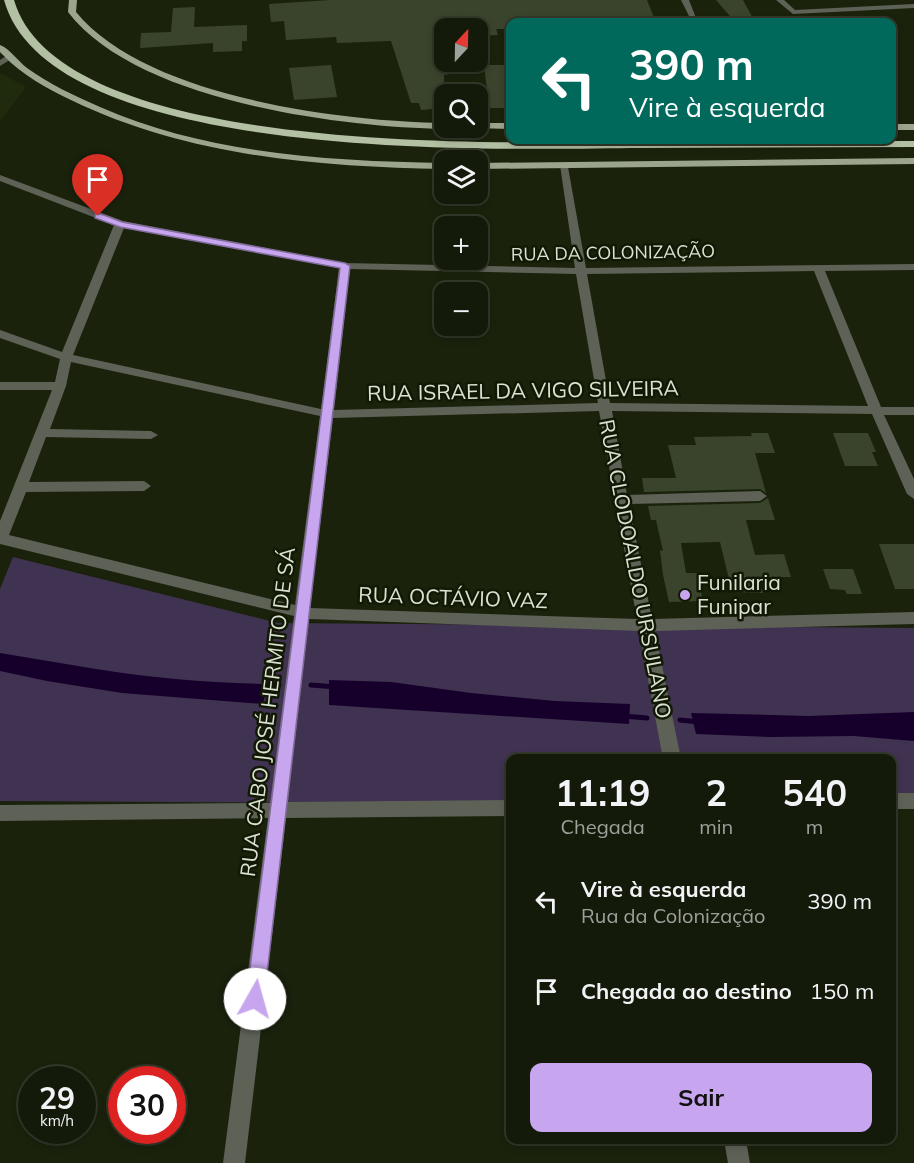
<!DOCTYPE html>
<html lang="pt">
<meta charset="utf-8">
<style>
body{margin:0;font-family:Mulish,sans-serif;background:#1d2312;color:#f1f3f6;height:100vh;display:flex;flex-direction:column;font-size:22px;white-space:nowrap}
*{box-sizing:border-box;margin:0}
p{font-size:20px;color:#9da19c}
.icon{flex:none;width:33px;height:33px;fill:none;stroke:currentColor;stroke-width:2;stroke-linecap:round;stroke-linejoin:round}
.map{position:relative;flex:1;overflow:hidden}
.details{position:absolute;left:506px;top:754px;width:390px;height:390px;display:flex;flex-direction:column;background:#141a09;border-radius:12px;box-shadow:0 3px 9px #0003,0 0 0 2px #33382a}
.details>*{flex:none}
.guide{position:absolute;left:506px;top:18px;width:390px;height:126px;border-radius:12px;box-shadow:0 3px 9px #0003,0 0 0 2px #33382a;background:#00695c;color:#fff;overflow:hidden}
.needle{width:39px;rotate:22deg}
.controls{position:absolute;left:434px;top:18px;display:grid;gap:12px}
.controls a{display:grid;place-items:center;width:54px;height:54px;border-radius:12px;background:#141a09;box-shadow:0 3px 9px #0003,0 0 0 2px #33382a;font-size:30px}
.speed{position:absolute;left:18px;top:1066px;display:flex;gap:12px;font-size:30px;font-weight:700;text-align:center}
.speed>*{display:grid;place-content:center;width:78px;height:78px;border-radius:50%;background:#141a09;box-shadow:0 3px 9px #0003,0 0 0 2px #33382a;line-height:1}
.speed small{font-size:15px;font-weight:400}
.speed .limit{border:9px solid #d22;background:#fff;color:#111}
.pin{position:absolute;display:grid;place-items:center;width:51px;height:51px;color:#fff;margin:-62px -26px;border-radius:50% 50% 50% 0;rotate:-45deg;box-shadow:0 0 6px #0007}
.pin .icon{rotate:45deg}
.me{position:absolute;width:66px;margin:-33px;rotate:7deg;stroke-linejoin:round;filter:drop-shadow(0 0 4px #0008)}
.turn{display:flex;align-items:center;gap:21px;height:126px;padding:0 24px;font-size:27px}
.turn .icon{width:78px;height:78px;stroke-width:2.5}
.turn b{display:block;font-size:42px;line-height:51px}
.eta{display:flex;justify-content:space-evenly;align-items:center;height:102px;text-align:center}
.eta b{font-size:36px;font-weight:700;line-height:42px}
.button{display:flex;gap:12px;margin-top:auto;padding:12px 24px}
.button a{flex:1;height:69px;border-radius:12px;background:#c7a6ef;color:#111;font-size:24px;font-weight:700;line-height:69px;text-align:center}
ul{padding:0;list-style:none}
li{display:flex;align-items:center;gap:18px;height:90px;padding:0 24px}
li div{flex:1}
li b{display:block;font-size:22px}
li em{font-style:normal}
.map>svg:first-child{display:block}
.built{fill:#202b0d}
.green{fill:#403251}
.water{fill:#16002b}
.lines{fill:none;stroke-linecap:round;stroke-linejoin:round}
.stream{stroke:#16002b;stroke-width:5}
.building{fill:#3a442c}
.minor{fill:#5d6156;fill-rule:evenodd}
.major{fill:#9ba58e;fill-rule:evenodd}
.highway{fill:#b4c0a4;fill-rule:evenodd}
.route{fill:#c7a6ef;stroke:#816c9b;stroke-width:1.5}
.poi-dot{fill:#c7a6ef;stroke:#111904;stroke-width:2}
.labels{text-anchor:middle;stroke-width:5;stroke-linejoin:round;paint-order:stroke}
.far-street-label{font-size:18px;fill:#dbe1d3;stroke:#111904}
.street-label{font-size:21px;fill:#dbe1d3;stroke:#111904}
.poi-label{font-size:21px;fill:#dbe1d3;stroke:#111904;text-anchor:start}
</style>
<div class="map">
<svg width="914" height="1163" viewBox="0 0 914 1163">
<rect width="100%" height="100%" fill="#1a220c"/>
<path class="built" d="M 0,73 L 26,87 L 0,121 Z"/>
<path class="green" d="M 13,557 L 278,623 L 914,628 L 914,806 L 891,806 L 891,759 L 510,759 L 510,804 L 0,801 L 0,589 Z"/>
<path class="water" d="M 0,653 C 32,658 64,664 96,669 C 153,678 210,683 268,684 L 263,704 L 122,693 L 47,681 L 0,671 Z
M 329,680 L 391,682 L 471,693 L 555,701 L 630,704 L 629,724 L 329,705 Z
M 914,712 L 914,741 L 854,736 L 769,737 L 696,734 L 691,713 L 809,716 Z"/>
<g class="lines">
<path class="stream" d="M 311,685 L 336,687
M 263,687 L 279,685
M 623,716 L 647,718
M 680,720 L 699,722"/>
</g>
<path class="building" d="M 330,0 L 647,0 L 655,20 L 618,20 L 619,22 L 510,22 L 510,29 L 496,29 L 498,35 L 477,36 L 477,28 L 439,28 L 444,42 L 444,62 L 450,74 L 444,75 L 444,108 L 421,110 L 419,103 L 411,103 L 391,41 L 337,43 L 336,37 L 286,40 L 284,21 L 271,22 L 269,4 Z
M 716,0 L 743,0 L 755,22 L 735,22 Z
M 195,7 L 194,27 L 247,25 L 247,41 L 242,41 L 242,51 L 213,52 L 213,43 L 140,48 L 141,33 L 171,32 L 173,8 Z
M 331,65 L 337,97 L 294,100 L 289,68 Z
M 484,65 L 510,65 L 510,108 L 489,108 Z
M 751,433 L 768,433 L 775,453 L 755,453 L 766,493 L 760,489 L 644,492 L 642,478 L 676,478 L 668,445 L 696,445 L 694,437 L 752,436 Z
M 833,433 L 868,433 L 876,452 L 872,452 L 878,466 L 845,466 Z
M 768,498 L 775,520 L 746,520 L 755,555 L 784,554 L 791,577 L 758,577 L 763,593 L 732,592 L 720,542 L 681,543 L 686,573 L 697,573 L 703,601 L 669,602 L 663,575 L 660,550 L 663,551 L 656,520 L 651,520 L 648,506 L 760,503 Z
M 879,544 L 914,544 L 914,589 L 895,589 Z
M 823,569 L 853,569 L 862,594 L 847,594 L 845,590 L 830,589 Z"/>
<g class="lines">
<path class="minor" d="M 681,0 L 689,0 L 696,18 L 690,18 Z
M 776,0 L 784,0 L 795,10 L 914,4 L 914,8 L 793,14 Z
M 6,56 L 13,58 L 0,66 L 0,60 Z
M 560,165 L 568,167 L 586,268 L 914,264 L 914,270 L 825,271 L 881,407 L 914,407 L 914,415 L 884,415 L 914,479 L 914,499 L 907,494 L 872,414 L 612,411 L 627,495 L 760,491 L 767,496 L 760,501 L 629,504 L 652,619 L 914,612 L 914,624 L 655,631 L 681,759 L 663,759 L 639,631 L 309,619 L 288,802 L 510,800 L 510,816 L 286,818 L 245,1163 L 223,1163 L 268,818 L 0,821 L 0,805 L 270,803 L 294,616 L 0,544 L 0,521 L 52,390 L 0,390 L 0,382 L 55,382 L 60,359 L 0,338 L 0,330 L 62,352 L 114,225 L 0,181 L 0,175 L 123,221 L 345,263 L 575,268 ZM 124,228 L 339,268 L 321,409 L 73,355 ZM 350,269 L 576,274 L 598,403 L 334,410 ZM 814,271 L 868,406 L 610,403 L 587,274 ZM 71,362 L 320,416 L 295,605 L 9,535 L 26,492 L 144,491 L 151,486 L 144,481 L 29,482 L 46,437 L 151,439 L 158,435 L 151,431 L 50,429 L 66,386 ZM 599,411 L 637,619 L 310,608 L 333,418 Z
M 891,793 L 914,793 L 914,809 L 891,809 Z
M 724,1140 L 746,1140 L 750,1163 L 728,1163 Z"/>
<path class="major" d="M 69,0 L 77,0 L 76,12 C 146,97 338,121 444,123 L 444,128 L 448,128 L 444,129 C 338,127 136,101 68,12 Z
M 0,45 C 10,49 18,61 27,68 C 49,84 75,96 100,107 C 207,154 329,161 444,163 L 444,169 C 318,167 186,156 71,100 C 46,88 22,75 3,55 L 0,52 Z
M 477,123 L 510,123 L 510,129 L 474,128 L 477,128 Z
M 891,124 L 914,124 L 914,130 L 891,130 Z
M 914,158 L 914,164 L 477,169 L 477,163 Z"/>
<path class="highway" d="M 4,0 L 14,0 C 60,158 506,142 639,142 C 730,141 822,141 914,141 L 914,147 C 823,147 731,148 640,148 C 503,149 50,165 4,0 Z"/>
</g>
<path class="route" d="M 95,214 L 101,214 L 122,222 L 345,263 L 350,266 L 264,999 L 262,1005 L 255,1008 L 248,1005 L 246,999 L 340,268 L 120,227 L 95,218 Z"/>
<circle class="poi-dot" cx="685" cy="595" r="6"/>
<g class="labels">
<g class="far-street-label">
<text transform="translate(613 253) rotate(-1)" y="6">RUA DA COLONIZAÇÃO</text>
</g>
<g class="street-label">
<text transform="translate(523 391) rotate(-1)" y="7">RUA ISRAEL DA VIGO SILVEIRA</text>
<text transform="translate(635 569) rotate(79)" y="7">RUA CLODOALDO URSULANO</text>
<text transform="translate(453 598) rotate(2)" y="7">RUA OCTÁVIO VAZ</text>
<text transform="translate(268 712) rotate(-83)" y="7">RUA CABO JOSÉ HERMITO DE SÁ</text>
</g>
<g class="poi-label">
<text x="697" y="590">Funilaria<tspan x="697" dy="24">Funipar</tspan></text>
</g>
</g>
</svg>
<div class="controls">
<a><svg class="needle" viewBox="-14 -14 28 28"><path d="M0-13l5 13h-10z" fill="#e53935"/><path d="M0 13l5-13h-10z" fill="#9da19c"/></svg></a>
<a><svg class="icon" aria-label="search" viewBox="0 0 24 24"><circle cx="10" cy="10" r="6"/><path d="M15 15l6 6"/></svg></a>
<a><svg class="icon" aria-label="layers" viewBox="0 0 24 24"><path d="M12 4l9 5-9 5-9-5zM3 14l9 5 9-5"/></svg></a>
<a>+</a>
<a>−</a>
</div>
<div class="speed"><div>29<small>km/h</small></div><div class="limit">30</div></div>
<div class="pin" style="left:98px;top:216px;background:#d93025"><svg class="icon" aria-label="arrive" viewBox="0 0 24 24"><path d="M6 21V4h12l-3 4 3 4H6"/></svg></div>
<svg class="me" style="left:255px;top:999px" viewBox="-20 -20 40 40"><circle r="19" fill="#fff"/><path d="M0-13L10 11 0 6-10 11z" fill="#c7a6ef"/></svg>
<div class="guide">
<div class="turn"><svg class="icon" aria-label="left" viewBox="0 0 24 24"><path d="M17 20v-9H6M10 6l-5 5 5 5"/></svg><div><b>390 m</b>Vire à esquerda</div></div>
</div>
<section class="details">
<div class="eta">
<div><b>11:19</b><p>Chegada</p></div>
<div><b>2</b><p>min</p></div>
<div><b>540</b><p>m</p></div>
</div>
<ul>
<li><svg class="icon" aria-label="left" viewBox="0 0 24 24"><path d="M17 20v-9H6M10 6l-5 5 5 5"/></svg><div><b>Vire à esquerda</b><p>Rua da Colonização</p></div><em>390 m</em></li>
<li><svg class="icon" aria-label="arrive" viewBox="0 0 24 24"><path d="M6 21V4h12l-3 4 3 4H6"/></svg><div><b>Chegada ao destino</b></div><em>150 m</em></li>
</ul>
<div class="button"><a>Sair</a></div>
</section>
</div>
